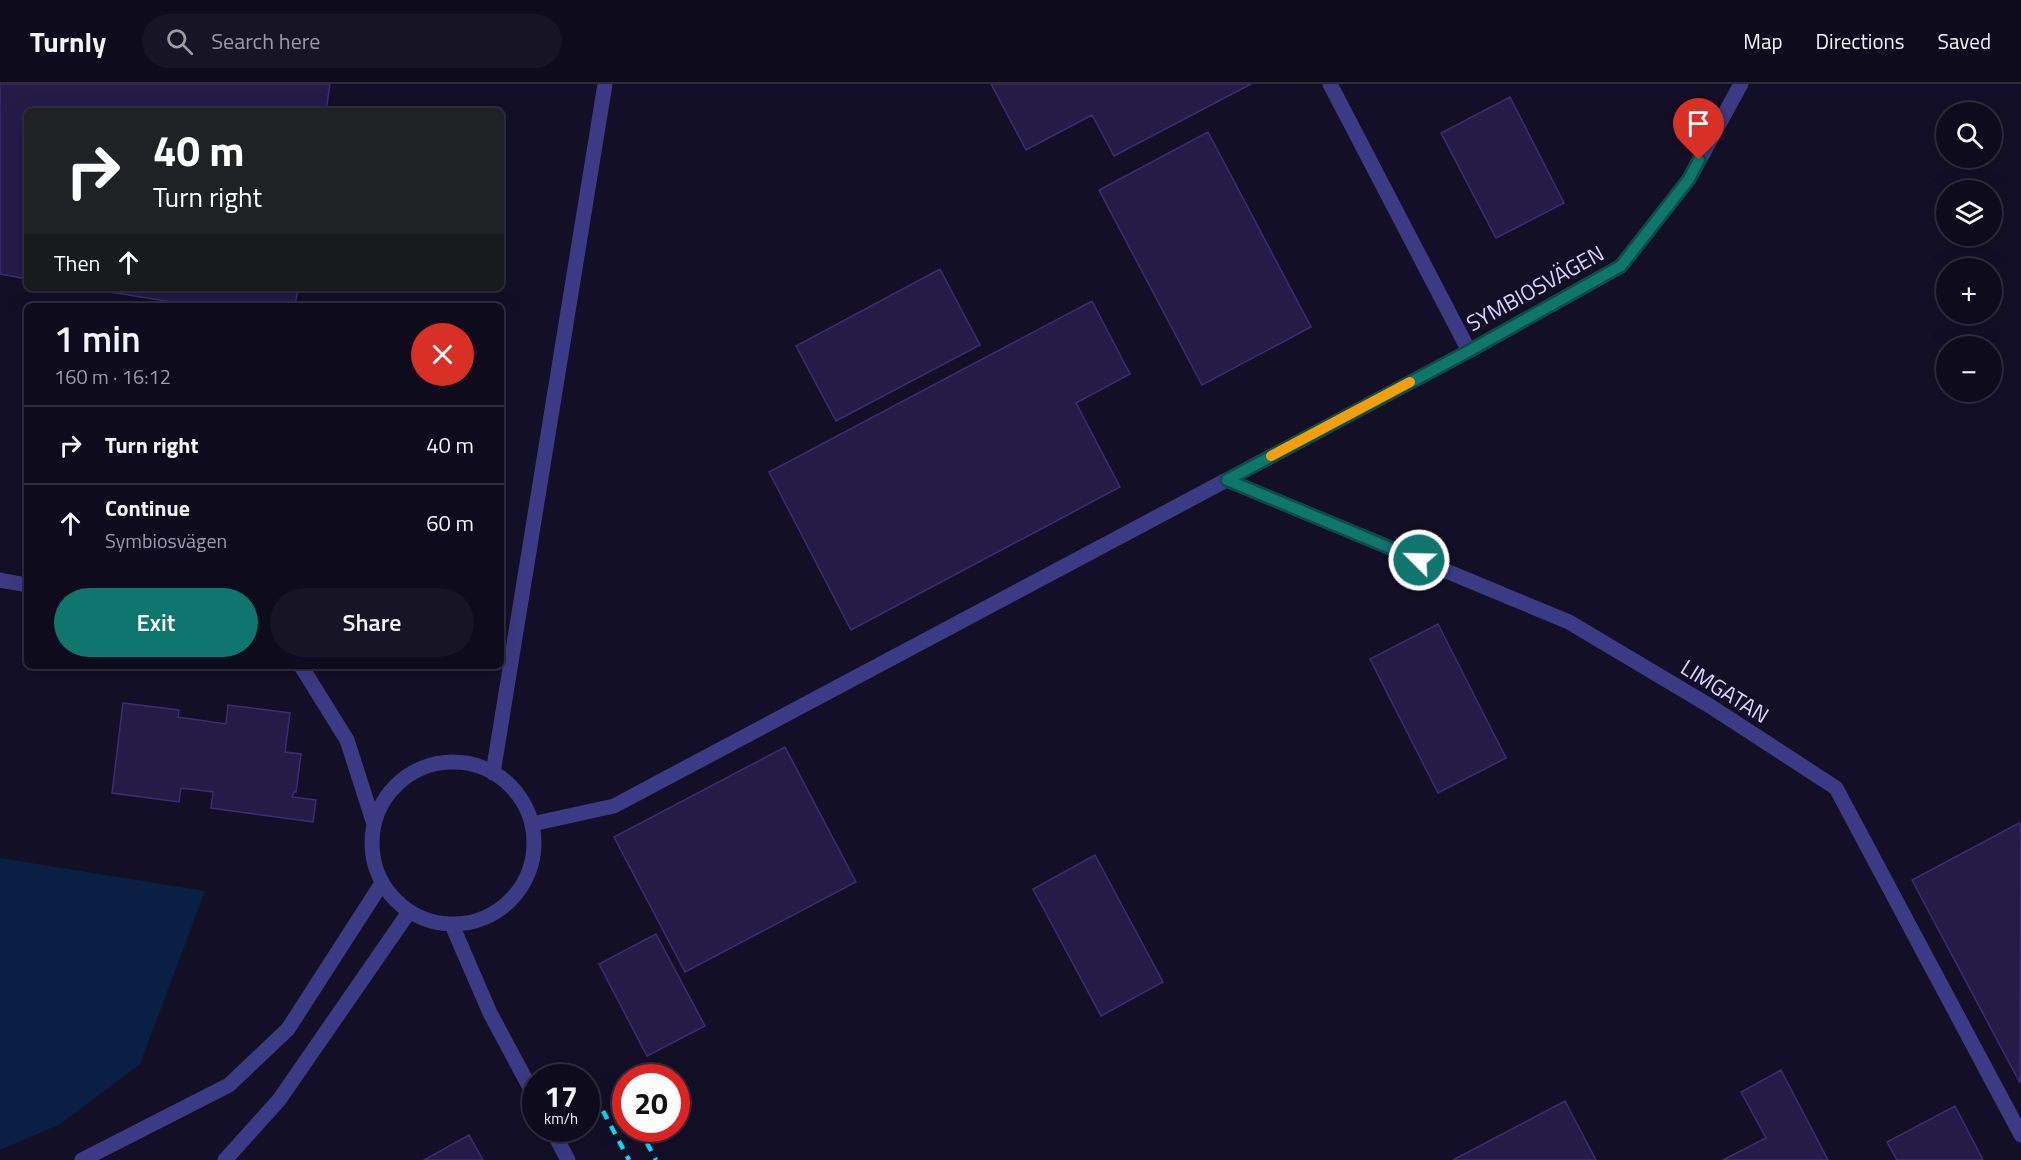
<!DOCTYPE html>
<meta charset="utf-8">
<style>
body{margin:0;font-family:"Titillium Web",sans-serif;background:#171425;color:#f1f3f6;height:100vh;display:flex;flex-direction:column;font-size:22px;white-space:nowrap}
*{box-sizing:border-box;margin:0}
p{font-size:20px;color:#9b9ba3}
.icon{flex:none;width:33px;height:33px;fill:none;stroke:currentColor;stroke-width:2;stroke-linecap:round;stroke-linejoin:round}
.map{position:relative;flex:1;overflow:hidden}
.details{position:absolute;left:24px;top:219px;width:480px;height:366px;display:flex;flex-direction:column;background:#0e0b1c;border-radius:9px;box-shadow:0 6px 24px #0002,0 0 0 2px #2e2b3b}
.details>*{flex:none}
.guide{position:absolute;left:24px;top:24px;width:480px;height:183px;border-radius:9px;box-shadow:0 6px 24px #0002,0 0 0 2px #2e2b3b;background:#202124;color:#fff;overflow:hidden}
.controls{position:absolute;left:1936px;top:18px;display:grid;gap:12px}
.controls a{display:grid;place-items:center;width:66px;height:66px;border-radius:50%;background:#0e0b1c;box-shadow:0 6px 24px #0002,0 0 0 2px #2e2b3b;font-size:30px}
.speed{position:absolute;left:522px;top:980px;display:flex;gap:12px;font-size:30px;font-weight:700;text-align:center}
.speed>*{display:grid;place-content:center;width:78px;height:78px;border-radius:50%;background:#0e0b1c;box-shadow:0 6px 24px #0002,0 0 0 2px #2e2b3b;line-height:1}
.speed small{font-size:15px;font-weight:400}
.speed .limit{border:9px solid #d22;background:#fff;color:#111}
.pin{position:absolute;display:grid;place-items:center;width:51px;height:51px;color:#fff;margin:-62px -26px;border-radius:50% 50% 50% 0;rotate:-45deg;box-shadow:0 0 6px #0007}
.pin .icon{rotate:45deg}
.me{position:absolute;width:66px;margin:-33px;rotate:293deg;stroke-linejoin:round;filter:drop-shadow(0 0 4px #0008)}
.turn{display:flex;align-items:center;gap:21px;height:126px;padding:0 30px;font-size:27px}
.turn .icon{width:78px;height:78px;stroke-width:2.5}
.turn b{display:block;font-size:42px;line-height:51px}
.then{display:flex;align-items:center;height:57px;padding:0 30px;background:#0003;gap:12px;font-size:22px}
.round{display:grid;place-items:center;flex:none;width:63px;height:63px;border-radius:32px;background:#171425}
.headline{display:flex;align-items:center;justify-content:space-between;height:102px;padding:0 30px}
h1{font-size:36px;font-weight:600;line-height:45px}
.action{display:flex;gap:12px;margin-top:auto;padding:12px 30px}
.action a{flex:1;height:69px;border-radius:36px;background:#0f766e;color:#fff;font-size:24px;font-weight:600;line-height:69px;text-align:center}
.action a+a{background:#171425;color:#f1f3f6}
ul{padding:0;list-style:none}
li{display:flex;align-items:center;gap:18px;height:78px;padding:0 30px;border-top:2px solid #2e2b3b}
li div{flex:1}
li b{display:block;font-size:22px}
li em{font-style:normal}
header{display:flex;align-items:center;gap:36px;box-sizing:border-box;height:84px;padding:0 30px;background:#0e0b1c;border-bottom:2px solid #2e2b3b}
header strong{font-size:28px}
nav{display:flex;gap:33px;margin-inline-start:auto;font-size:21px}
.search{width:420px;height:54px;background:#171425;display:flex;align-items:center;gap:15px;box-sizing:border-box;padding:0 21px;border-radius:33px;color:#9b9ba3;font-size:22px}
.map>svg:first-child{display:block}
.water{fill:#0a1f44}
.building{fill:#241b47;stroke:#3b2d73;stroke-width:1.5}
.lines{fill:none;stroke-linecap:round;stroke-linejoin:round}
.minor{stroke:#3d3a85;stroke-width:15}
.rail{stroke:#00e5ff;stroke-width:4.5;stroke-dasharray:9 8;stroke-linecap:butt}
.route-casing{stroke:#0a4d48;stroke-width:15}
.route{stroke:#0f766e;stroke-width:10}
.slow{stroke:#f59e0b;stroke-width:10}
.labels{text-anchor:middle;stroke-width:6;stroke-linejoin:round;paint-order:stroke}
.street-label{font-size:22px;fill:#d9d4ff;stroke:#130f26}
</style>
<header>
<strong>Turnly</strong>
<div class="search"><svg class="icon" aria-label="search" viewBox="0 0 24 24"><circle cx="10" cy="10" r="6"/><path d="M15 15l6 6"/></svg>Search here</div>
<nav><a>Map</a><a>Directions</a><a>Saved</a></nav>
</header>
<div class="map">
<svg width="2021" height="1076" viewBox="0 0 2021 1076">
<rect width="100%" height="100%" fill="#130f26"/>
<path class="water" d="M 0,774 L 205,807 L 140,980 L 60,1040 L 0,1066 Z"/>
<path class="building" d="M 0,0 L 330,0 L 326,27 L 27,27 L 27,195 L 0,190 Z
M 991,0 L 1251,0 L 1114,72 L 1092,31 L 1026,66 Z
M 1510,13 L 1564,119 L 1496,154 L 1441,49 Z
M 1208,48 L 1311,243 L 1202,301 L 1099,106 Z
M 940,185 L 980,261 L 836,337 L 796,262 Z
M 85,204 L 298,204 L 295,222 L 197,222 Z
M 1092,217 L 1130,290 L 1076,319 L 1120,403 L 851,546 L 769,388 Z
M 1438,540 L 1506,674 L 1438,709 L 1370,575 Z
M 123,619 L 179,626 L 178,633 L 226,640 L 228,621 L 290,629 L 285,668 L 301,670 L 296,708 L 294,708 L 292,713 L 316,716 L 313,738 L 211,724 L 213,708 L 181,704 L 179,718 L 112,709 Z
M 785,663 L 856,798 L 685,888 L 614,753 Z
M 2019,739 L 2021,744 L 2020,999 L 1912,796 Z
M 1095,771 L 1163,898 L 1101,932 L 1033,805 Z
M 656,850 L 705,942 L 647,972 L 599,880 Z
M 1781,986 L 1828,1076 L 1723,1076 L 1766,1054 L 1741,1008 Z
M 1565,1017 L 1596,1076 L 1453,1076 Z
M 1955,1022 L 1983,1076 L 1897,1076 L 1887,1058 Z
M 469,1051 L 483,1076 L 424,1076 Z"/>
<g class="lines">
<path class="minor" d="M 1469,267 L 1621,182 L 1689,95 L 1741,0
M 1227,396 L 1569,538 L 1710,622 L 1836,704 L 2021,1051
M 0,496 L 27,501
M 301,582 L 347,656 L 374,740
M372 759a81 81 0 1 1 162 0a81 81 0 1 1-162 0Z
M 493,689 L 605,0
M 532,740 L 614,722 L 1469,267 L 1330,0
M 452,841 L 490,929 L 536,1015
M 551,1044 L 568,1076
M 82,1076 L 229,1001 L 288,945 L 382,799
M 225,1076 L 279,1016 L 409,828"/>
<path class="rail" d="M 603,1027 L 629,1076
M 639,1044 L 656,1076"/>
</g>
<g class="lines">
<g class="route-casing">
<path id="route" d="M 1419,476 L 1227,396 L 1469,267 L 1621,182 L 1689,95 L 1699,76"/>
</g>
<use href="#route" class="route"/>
<path class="slow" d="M 1271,372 L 1410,298"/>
</g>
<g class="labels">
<g class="street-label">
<text transform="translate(1535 204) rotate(-29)" y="8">SYMBIOSVÄGEN</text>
<text transform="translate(1725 607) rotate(32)" y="8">LIMGATAN</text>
</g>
</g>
</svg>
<div class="controls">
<a><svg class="icon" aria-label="search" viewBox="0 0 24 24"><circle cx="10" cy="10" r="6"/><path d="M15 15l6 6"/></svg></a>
<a><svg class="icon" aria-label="layers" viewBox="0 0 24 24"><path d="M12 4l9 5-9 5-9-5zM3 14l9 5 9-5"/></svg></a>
<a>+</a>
<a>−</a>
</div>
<div class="speed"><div>17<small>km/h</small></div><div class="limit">20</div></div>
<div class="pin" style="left:1699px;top:76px;background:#d93025"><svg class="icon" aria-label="arrive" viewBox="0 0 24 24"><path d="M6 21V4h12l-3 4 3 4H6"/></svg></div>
<svg class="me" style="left:1419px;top:476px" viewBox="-20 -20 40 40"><circle r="17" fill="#0f766e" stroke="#fff" stroke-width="3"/><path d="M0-11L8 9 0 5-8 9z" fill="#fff"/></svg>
<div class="guide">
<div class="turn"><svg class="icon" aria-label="right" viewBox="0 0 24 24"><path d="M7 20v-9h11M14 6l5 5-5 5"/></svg><div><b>40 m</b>Turn right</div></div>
<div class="then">Then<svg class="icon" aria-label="ahead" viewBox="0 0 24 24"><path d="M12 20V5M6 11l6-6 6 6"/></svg></div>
</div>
<section class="details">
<div class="headline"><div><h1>1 min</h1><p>160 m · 16:12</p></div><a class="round" style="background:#d93025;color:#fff"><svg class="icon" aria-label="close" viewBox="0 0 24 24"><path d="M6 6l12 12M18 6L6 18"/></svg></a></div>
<ul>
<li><svg class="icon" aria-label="right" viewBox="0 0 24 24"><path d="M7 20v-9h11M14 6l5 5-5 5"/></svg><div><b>Turn right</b></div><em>40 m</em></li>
<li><svg class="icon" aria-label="ahead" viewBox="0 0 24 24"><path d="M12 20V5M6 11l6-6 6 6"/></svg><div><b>Continue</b><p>Symbiosvägen</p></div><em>60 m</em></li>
</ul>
<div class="action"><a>Exit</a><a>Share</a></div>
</section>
</div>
